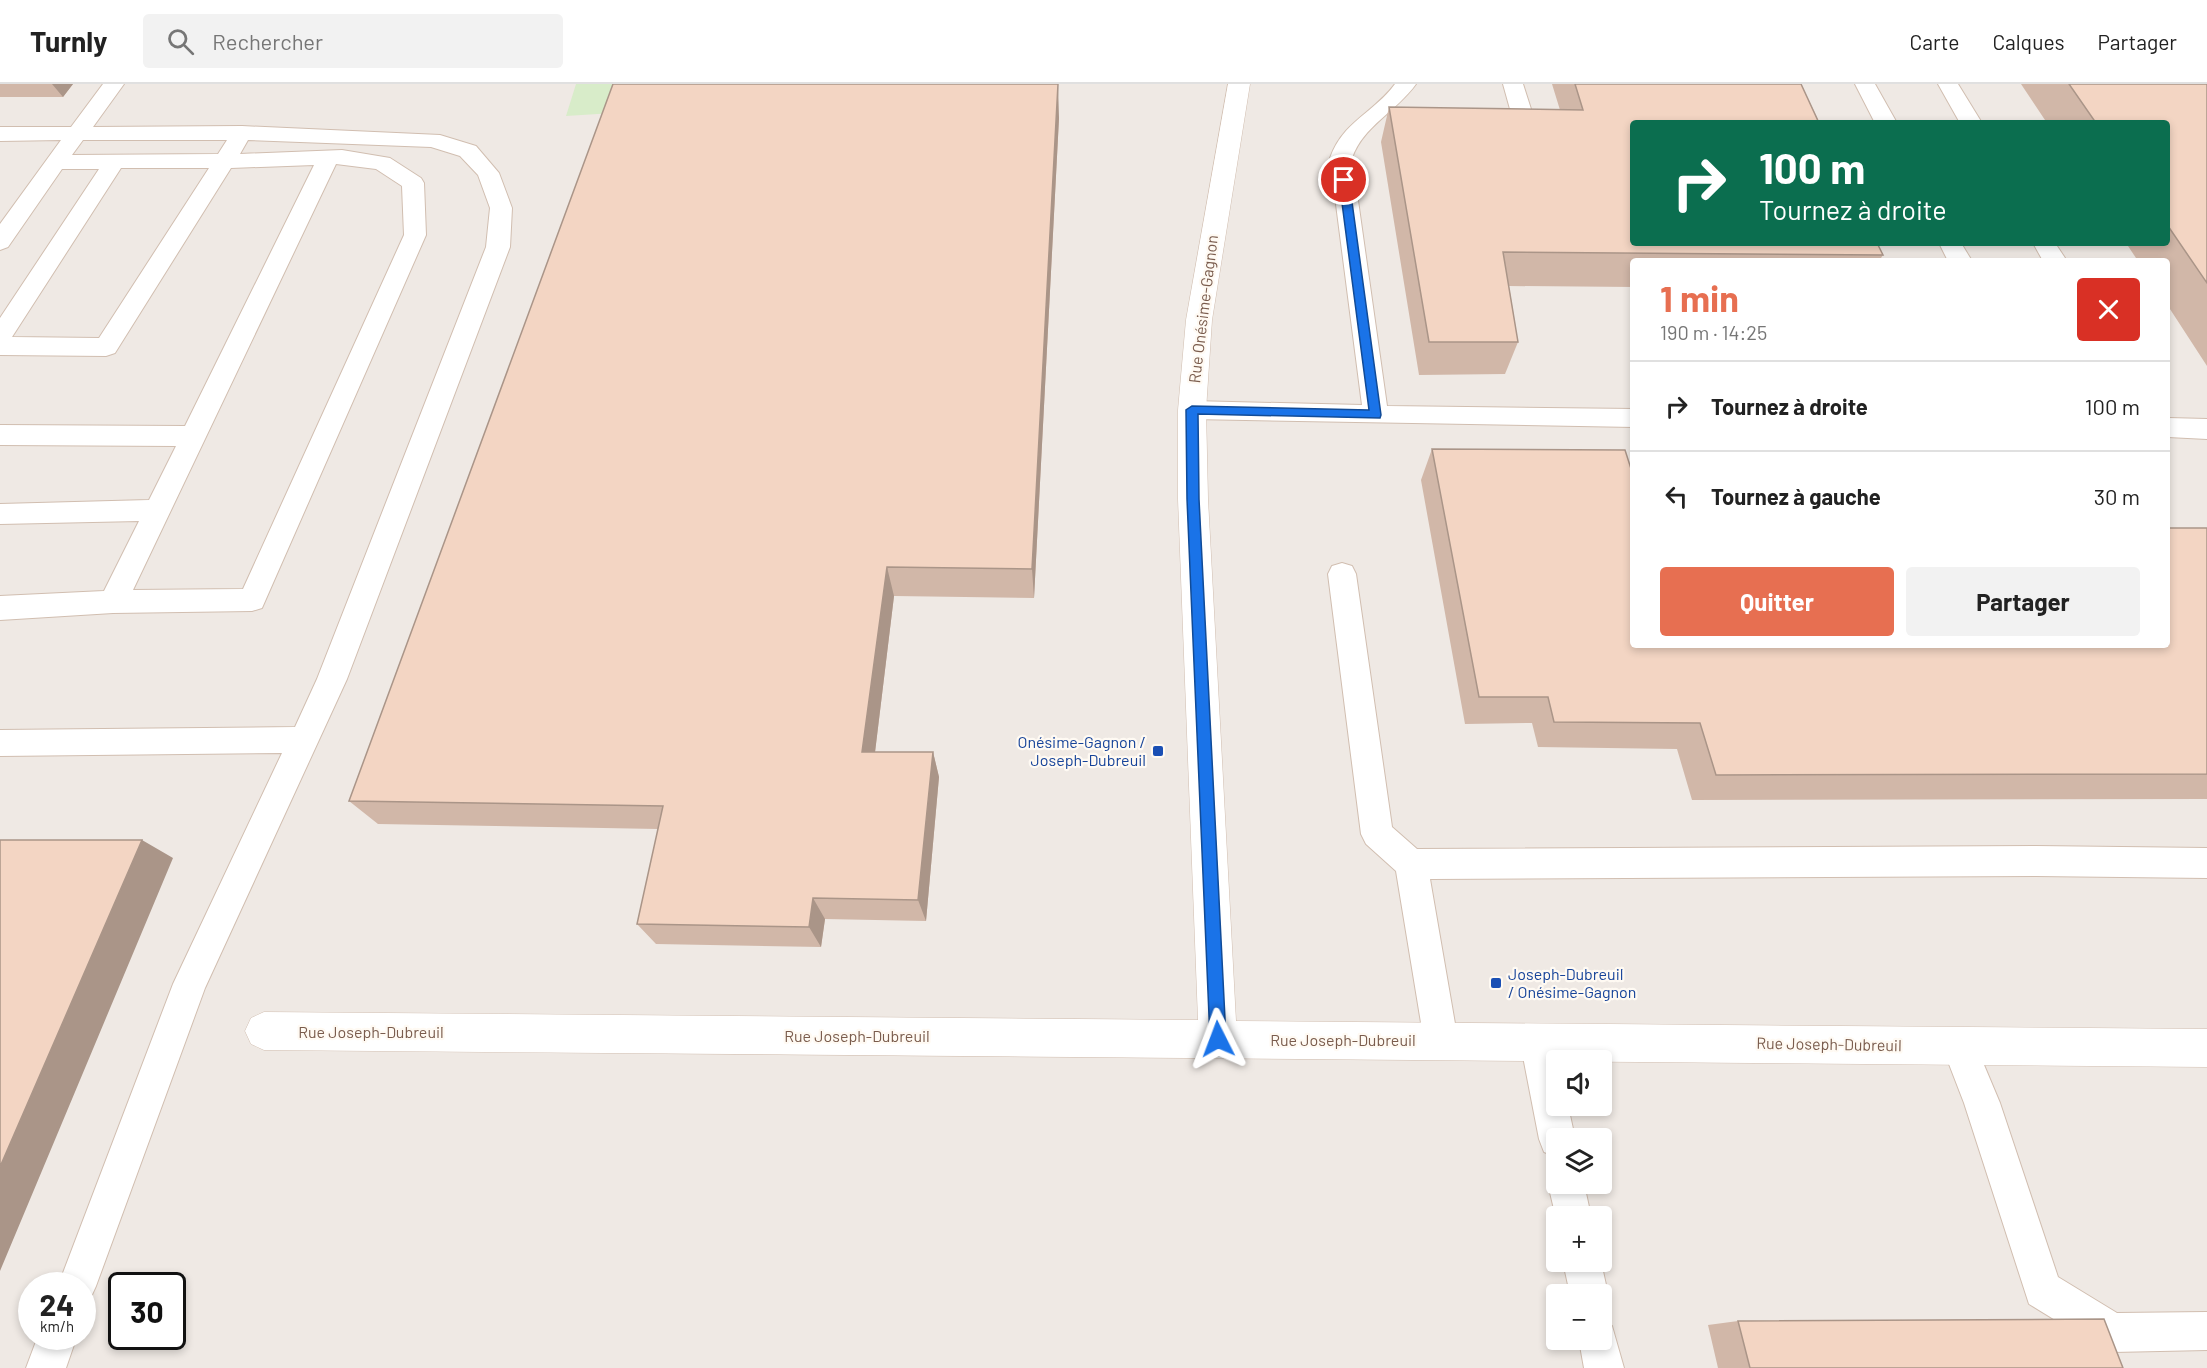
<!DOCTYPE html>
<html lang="fr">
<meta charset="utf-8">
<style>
body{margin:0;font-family:Barlow,sans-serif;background:#f2f2f2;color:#222;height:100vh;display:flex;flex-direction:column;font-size:22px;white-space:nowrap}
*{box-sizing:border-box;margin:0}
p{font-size:20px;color:#767676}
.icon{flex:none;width:33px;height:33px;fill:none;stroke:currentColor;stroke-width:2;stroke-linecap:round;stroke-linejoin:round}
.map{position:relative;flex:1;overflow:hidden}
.sheet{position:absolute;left:1630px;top:174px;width:540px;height:390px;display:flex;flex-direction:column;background:#fff;border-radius:6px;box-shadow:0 3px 9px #0003}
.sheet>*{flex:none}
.hud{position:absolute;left:1630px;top:36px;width:540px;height:126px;border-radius:6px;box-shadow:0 3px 9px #0003;background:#0b6e4f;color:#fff;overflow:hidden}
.buttons{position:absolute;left:1546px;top:966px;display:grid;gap:12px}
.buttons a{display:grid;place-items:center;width:66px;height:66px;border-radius:6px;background:#fff;box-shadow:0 3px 9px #0003;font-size:30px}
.speed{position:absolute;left:18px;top:1188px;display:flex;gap:12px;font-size:30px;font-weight:700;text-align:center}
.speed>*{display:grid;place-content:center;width:78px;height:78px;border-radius:50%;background:#fff;box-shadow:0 3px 9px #0003;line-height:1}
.speed small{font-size:15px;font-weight:400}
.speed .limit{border:3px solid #111;border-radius:9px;background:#fff;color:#111}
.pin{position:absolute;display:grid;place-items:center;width:51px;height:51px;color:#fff;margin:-26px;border:3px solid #fff;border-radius:50%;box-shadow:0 2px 6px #0007}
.me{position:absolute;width:66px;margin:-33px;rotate:357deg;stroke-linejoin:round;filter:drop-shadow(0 0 4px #0008)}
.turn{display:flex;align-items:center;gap:21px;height:126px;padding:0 30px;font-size:27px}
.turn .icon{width:78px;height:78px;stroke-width:2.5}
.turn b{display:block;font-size:42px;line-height:51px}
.round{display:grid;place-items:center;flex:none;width:63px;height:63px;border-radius:6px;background:#f2f2f2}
.head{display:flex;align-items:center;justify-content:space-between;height:102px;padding:0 30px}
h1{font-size:36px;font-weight:700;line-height:45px;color:#e76f51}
.button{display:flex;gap:12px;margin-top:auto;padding:12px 30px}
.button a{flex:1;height:69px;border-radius:6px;background:#e76f51;color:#fff;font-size:24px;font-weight:700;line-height:69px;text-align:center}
.button a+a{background:#f2f2f2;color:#222}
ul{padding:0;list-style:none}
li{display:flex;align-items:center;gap:18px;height:90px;padding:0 30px;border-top:2px solid #e0e0e0}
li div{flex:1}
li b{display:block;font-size:22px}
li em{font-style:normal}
header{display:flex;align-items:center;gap:36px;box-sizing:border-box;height:84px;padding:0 30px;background:#fff;border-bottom:2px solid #e0e0e0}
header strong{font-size:28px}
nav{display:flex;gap:33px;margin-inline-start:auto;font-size:21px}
.search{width:420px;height:54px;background:#f2f2f2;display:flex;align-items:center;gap:15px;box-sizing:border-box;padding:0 21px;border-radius:6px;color:#767676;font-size:22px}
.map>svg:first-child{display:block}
.industrial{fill:#efe9e4;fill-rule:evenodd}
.green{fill:#d8ecc9}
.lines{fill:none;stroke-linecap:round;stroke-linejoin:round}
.service-casing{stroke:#d1beb0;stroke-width:2}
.minor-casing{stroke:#d1beb0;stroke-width:1}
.service{fill:#fff;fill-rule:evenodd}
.minor{fill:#fff;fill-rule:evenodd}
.wall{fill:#d1b7a8}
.shaded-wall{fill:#aa9588}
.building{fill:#f3d5c3;stroke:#aa9588;stroke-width:1.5}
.route{fill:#1a73e8;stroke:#114b97;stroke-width:1.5}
.transit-dot{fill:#1a4fb4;stroke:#fffaf3;stroke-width:2}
.labels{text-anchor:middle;stroke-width:4.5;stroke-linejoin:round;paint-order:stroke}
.street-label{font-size:16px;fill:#7a5c4d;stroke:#fffaf3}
.transit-label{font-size:16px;fill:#164399;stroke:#fffaf3;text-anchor:end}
</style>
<header>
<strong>Turnly</strong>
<div class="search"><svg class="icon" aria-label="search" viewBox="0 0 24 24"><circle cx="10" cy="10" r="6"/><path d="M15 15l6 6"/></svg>Rechercher</div>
<nav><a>Carte</a><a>Calques</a><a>Partager</a></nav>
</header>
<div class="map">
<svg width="2207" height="1284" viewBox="0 0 2207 1284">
<rect width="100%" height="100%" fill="#fdf6ec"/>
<path class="industrial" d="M 0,0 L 2207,0 L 2207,1284 L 0,1284 ZM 1634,39 L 2168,39 L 2168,159 L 1634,159 ZM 1634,177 L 2168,177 L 2168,561 L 1634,561 ZM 1557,976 L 1602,976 L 1602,1022 L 1557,1022 ZM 1557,1054 L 1602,1054 L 1602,1100 L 1557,1100 ZM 1557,1132 L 1602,1132 L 1602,1178 L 1557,1178 ZM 32,1202 L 82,1202 L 82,1252 L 32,1252 ZM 122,1202 L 172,1202 L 172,1252 L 122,1252 ZM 1557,1210 L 1602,1210 L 1602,1256 L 1557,1256 Z"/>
<path class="green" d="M 576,0 L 623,0 L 614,29 L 566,32 Z"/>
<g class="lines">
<g class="service-casing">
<path id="service" d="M 103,0 L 124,0 L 93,43 L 242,42 L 440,51 L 476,62 L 499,89 L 512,124 L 510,163 L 347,595 L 205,904 L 96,1202 L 90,1215 L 82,1219 L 82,1202 L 58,1202 L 173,900 L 282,669 L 0,672 L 0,646 L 295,643 L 317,595 L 486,163 L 490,124 L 478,91 L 460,72 L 431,63 L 248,56 L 240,70 L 342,66 L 390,74 L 421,94 L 424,99 L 426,151 L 262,524 L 252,527 L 113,529 L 0,536 L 0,512 L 104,507 L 139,437 L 0,440 L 0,420 L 149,416 L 176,362 L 0,361 L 0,341 L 185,342 L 314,81 L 231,84 L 115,269 L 106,272 L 0,271 L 0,234 L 99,85 L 62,85 L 8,163 L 0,166 L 0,140 L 61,56 L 0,57 L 0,43 L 71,43 ZM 83,56 L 227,56 L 218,70 L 72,71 ZM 336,80 L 376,85 L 402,102 L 404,151 L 243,505 L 133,506 ZM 121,84 L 209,84 L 99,254 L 12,253 Z
M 1395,0 L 1416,0 C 1397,27 1363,42 1352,74 L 1387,322 L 1634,325 L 1634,343 L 1192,335 L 1183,333 L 1179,326 L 1183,319 L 1192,317 L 1362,321 L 1330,74 C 1343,37 1374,29 1395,0 Z
M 1503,0 L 1523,0 L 1539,50 L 1536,55 L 1528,57 L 1506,55 L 1503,50 L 1506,45 L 1515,43 Z
M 1855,0 L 1875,0 L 1897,39 L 1875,39 Z
M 1938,0 L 1958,0 L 1982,39 L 1960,39 Z
M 1939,159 L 1961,159 L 1972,177 L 1948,177 Z
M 2033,159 L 2055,159 L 2067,177 L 2043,177 Z
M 2168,334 L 2207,335 L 2207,355 L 2168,353 Z
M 1342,479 L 1352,482 L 1356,490 L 1392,743 L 1417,765 L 2036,762 L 2207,764 L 2207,794 L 2036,792 L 1430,795 L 1458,957 L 1453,969 L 1441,974 L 1429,969 L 1424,957 L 1396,787 L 1366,760 L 1361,750 L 1328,490 L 1332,482 Z
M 1537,940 L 1549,945 C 1560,970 1557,993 1557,1022 L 1568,1022 L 1575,1054 L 1557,1054 L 1557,1073 L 1544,1068 L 1539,1055 L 1520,957 L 1525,945 Z
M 1959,945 L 1971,950 L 2000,1019 L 2058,1193 L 2117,1229 L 2207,1228 L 2207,1266 L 2113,1268 L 2099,1263 L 2029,1220 L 1964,1019 L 1942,962 L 1947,950 Z
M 1557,1085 L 1557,1100 L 1584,1100 L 1591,1132 L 1557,1132 L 1557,1138 L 1548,1100 L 1553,1087 Z
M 1563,1178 L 1601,1178 L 1608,1210 L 1603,1224 L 1602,1210 L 1570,1210 Z
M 1602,1238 L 1612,1242 L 1624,1284 L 1584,1284 L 1579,1256 L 1602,1256 Z
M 38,1252 L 77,1252 L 66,1284 L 26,1284 Z"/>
</g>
<g class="minor-casing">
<path id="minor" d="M 1228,0 L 1250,0 L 1212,236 L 1206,326 L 1208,415 L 1236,937 L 2207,945 L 2207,983 L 264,966 L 251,960 L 245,947 L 251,934 L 264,928 L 1198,936 L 1178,415 L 1178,326 L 1186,236 Z"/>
</g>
<use href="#service" class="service"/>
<use href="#minor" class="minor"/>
</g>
<path class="wall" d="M 0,0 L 73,0 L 63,13 L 0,13 Z
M 1552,0 L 1801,0 L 1883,171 L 1879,177 L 1634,177 L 1634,203 L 1509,202 L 1518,258 L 1505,290 L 1419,291 L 1381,58 L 1389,23 L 1560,26 Z
M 2021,0 L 2207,0 L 2207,282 L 2168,222 L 2168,177 L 2138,177 L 2126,159 L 2168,159 L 2168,39 L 2047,39 Z
M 1059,34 L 1034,514 L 894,512 L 875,668 L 933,668 L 939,693 L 926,837 L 825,835 L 821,863 L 656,860 L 637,840 L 658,745 L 378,740 L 349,717 Z
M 1432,365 L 1634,561 L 2207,444 L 2207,715 L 1692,716 L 1677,665 L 1538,663 L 1532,639 L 1465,640 L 1421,396 Z
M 1738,1237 L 2123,1284 L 1718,1284 L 1708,1241 Z"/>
<path class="shaded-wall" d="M 52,0 L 73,0 L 63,13 Z
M 1058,0 L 1059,34 L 1034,514 L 1032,485 Z
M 887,483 L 894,512 L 872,693 L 862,668 Z
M 933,668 L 939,693 L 926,837 L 918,816 Z
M 142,756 L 173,774 L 0,1187 L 0,1083 Z
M 813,814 L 825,835 L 821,863 L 809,843 Z"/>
<path class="building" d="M 613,0 L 1058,0 L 1032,485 L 887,483 L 862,668 L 933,668 L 918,816 L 813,814 L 809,843 L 637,840 L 663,722 L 349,717 Z
M 1575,0 L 1801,0 L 1819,39 L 1634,39 L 1634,159 L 1877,159 L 1883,171 L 1503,168 L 1518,258 L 1429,258 L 1389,23 L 1583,26 Z
M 2069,0 L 2207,0 L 2207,199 L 2168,142 L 2168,39 L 2096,39 Z
M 1432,365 L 1625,366 L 1634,394 L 1634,561 L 2168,561 L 2168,444 L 2207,444 L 2207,690 L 1716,691 L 1700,639 L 1554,638 L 1548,613 L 1479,613 Z
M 0,756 L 142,756 L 0,1083 Z
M 2104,1235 L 2123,1284 L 1750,1284 L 1738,1237 Z"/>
<path class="route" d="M 1344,93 L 1349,96 L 1381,331 L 1380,334 L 1198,330 L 1199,415 L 1226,955 L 1223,961 L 1218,963 L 1212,961 L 1210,955 L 1187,415 L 1186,326 L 1192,322 L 1369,326 L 1339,96 Z"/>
<g class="transit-dot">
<rect x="1152" y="661" width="12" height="12" rx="3"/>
<rect x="1490" y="893" width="12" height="12" rx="3"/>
</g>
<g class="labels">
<g class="street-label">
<text transform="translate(1203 225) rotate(-83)" y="6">Rue Onésime-Gagnon</text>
<text x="371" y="954">Rue Joseph-Dubreuil</text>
<text x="857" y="958">Rue Joseph-Dubreuil</text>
<text x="1343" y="962">Rue Joseph-Dubreuil</text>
<text transform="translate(1829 960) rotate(1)" y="6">Rue Joseph-Dubreuil</text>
</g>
<g class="transit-label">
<text x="1146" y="664">Onésime-Gagnon /<tspan x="1146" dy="18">Joseph-Dubreuil</tspan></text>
<text x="1508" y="896" text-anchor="start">Joseph-Dubreuil<tspan x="1508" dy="18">/ Onésime-Gagnon</tspan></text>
</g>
</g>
</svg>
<div class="buttons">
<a><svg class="icon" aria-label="sound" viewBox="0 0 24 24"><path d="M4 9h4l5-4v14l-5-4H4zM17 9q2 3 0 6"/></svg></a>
<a><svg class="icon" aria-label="layers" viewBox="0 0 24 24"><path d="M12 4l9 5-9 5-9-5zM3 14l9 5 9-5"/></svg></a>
<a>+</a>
<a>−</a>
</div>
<div class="speed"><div>24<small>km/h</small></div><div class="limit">30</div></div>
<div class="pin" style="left:1344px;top:96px;background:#d93025"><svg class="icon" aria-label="arrive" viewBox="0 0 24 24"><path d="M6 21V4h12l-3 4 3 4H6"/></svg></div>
<svg class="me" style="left:1218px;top:955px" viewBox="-20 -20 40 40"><path d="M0-17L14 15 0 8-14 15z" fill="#1a73e8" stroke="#fff" stroke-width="4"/></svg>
<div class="hud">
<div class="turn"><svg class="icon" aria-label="right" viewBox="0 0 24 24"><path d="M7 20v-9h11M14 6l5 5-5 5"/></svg><div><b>100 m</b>Tournez à droite</div></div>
</div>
<section class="sheet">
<div class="head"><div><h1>1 min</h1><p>190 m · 14:25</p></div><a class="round" style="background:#d93025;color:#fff"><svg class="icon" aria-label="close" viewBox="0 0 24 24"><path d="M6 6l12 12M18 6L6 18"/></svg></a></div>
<ul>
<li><svg class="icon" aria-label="right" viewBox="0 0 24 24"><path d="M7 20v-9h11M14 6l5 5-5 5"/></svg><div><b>Tournez à droite</b></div><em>100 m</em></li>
<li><svg class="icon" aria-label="left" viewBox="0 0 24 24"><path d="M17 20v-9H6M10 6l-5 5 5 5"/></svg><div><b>Tournez à gauche</b></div><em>30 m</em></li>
</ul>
<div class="button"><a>Quitter</a><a>Partager</a></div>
</section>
</div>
